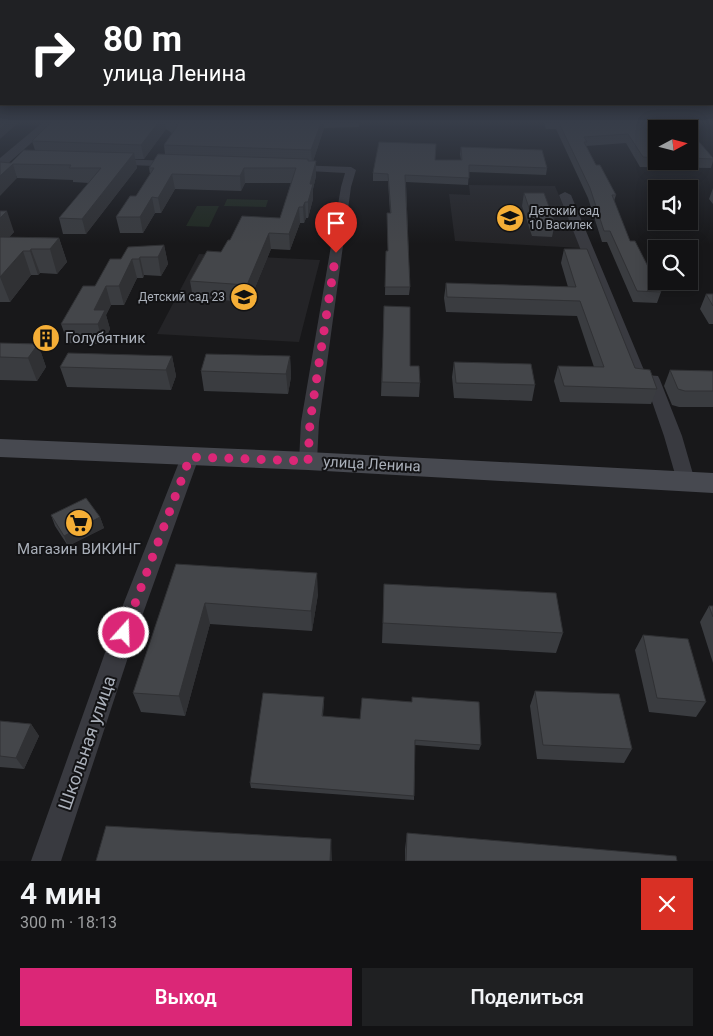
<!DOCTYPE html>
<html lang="ru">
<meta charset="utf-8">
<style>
body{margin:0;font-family:Roboto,sans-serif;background:#1f2022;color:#f1f3f6;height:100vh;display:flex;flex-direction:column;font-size:19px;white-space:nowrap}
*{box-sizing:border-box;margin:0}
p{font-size:16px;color:#9c9ea0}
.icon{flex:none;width:28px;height:28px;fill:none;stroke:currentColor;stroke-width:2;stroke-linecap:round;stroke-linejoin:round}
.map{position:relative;height:861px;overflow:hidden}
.sheet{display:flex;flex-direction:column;background:#121214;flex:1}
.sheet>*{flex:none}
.banner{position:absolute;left:0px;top:0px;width:714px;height:105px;box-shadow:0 2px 12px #0003,0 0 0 1px #313234;background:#202124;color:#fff;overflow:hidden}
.needle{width:32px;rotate:83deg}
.tools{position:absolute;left:648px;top:120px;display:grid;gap:10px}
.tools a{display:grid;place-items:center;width:50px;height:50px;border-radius:0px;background:#121214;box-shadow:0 2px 12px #0003,0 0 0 1px #313234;font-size:25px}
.pin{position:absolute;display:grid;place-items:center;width:42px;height:42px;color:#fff;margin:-51px -21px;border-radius:50% 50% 50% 0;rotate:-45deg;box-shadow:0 0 5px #0007}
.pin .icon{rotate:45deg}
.me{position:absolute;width:55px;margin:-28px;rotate:20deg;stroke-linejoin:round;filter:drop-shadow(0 0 4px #0008)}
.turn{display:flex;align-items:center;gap:18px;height:105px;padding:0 20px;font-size:22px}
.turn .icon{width:65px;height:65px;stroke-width:2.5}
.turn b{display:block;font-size:35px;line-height:42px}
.round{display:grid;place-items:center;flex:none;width:52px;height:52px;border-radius:0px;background:#1f2022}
.headline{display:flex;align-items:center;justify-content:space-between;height:85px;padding:0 20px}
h1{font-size:30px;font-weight:600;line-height:38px}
.button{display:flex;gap:10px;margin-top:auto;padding:10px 20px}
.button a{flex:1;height:58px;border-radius:0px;background:#db2777;color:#fff;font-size:20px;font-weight:600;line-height:58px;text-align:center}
.button a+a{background:#1f2022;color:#f1f3f6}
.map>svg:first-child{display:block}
.built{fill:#242427}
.green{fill:#202921}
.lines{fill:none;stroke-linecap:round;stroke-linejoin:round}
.minor{fill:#393a40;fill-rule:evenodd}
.tertiary{fill:#393a40;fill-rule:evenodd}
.secondary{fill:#474950;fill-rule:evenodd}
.wall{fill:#3a3c40}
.shaded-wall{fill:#303134}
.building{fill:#44464a;stroke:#303134}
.route{stroke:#db2777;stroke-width:9;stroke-dasharray:0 16.2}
.labels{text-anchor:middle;stroke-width:4;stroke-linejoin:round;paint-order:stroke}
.far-poi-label{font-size:12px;fill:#aab0ba;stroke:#131315;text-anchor:start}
.poi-label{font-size:15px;fill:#aab0ba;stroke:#131315;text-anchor:start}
.street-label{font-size:15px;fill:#aab0ba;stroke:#131315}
.near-street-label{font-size:18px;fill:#aab0ba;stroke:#131315}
</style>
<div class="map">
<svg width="713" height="861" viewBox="0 0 713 861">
<rect width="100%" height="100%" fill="#18181a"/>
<path class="built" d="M 469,185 L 555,186 L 581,248 L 455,241 L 449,194 L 470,195 Z
M 199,254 L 320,260 L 299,342 L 157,334 Z"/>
<path class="green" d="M 227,199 L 268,200 L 266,207 L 224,206 Z
M 197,206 L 219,206 L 209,227 L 186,226 Z"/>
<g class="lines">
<path class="minor" d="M 114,159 L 175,161 L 180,164 L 175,167 L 110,164 L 109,162 Z
M 294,165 L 351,167 L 356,170 L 351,187 L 319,422 L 317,461 L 314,466 L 308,467 L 302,466 L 299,461 L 301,422 L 341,187 L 345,173 L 290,170 L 289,168 Z
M 565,192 L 571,195 L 646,375 L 658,376 L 660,380 L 682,436 L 695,481 L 693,486 L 686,488 L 679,486 L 677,481 L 664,436 L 646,384 L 634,383 L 632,379 L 559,195 Z
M 190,451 L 196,453 L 199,457 L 136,633 L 61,861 L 31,861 L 112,633 L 181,457 L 184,453 Z"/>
<path class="tertiary" d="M 42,123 L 54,123 L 4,167 L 0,168 L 0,158 Z"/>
<path class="secondary" d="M 0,439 L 308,452 L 713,473 L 713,493 L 308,470 L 0,457 Z"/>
</g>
<path class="wall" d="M 50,123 L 359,123 L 359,127 L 324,128 L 313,161 L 316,161 L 316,176 L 313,189 L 313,199 L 308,218 L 306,218 L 304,223 L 300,223 L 290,250 L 271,249 L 249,302 L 193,298 L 190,281 L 221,252 L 230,240 L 280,218 L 291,183 L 245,183 L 241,191 L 175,189 L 161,213 L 155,213 L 143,233 L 120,233 L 116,217 L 136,196 L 150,174 L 149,168 L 165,154 L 164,145 L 172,133 L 166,129 L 144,159 L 135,159 L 137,168 L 86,234 L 63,234 L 59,218 L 89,183 L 73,182 L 73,180 L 17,178 L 11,163 L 35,150 L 32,141 Z
M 544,123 L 683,123 L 656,129 L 656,161 L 689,161 L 689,130 L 713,158 L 713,161 L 711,168 L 640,167 L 626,143 L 586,146 L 596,165 L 616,195 L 614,201 L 630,241 L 661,292 L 657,303 L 633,302 L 607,242 L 602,242 L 588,198 L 556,129 L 546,129 Z
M 461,147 L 547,168 L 546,175 L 469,172 L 468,185 L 406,182 L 410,287 L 409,295 L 385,295 L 386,251 L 388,251 L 387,213 L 390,213 L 388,181 L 373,181 L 373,173 L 435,160 L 461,160 L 460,154 Z
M 713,188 L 713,204 L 709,199 Z
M 524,193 L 555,223 L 552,237 L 532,236 L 522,206 Z
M 0,211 L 14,232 L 9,237 L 59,238 L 67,262 L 57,274 L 40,273 L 38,275 L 31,275 L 10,302 L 0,302 Z
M 164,245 L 168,264 L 161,276 L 144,275 L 143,278 L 137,278 L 124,305 L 111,305 L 106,315 L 110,329 L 103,344 L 68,343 L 61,324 L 95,286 L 121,259 Z
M 564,249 L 635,368 L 657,389 L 651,404 L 560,402 L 554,381 L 558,366 L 594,367 L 577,316 L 446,312 L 444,298 L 446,283 L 568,287 L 561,263 Z
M 706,294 L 713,294 L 713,324 L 709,324 L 700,309 Z
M 384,306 L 410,366 L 420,383 L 419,397 L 381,396 Z
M 0,343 L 38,344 L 46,367 L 37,381 L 0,380 Z
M 172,356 L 176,376 L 171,390 L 67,387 L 60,367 Z
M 290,356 L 291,377 L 288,394 L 204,391 L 201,371 Z
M 454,362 L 535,385 L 532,401 L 454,398 L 452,377 Z
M 670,370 L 713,371 L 713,407 L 679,407 L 672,405 L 664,386 Z
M 51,515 L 100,517 L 104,528 L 68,546 L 55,526 Z
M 176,564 L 318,594 L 312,631 L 210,624 L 185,716 L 141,712 L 133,693 Z
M 384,584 L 563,633 L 556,653 L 382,643 Z
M 709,606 L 713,606 L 713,663 L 700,622 Z
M 643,635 L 706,702 L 696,717 L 649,712 L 635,650 Z
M 535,691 L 632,749 L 624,763 L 537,759 L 530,706 Z
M 324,697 L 324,702 L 323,716 L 481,745 L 479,750 L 415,745 L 414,800 L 251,788 L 250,783 Z
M 0,721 L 31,724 L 39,736 L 24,769 L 0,767 Z
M 407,833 L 677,861 L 405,861 L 405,849 Z"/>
<path class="shaded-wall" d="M 6,123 L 18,123 L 0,139 L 0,129 Z
M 158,123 L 165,123 L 166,129 L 144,159 L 141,145 Z
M 321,123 L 324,123 L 324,128 L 312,165 L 311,150 Z
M 134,153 L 137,168 L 86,234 L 82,219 Z
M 316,161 L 316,176 L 313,189 L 313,199 L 308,218 L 308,202 L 310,184 Z
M 13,164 L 17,178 L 0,196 L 0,176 Z
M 244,168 L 245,183 L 241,191 L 240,176 Z
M 172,174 L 175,189 L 161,213 L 158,198 Z
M 152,197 L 155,213 L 143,233 L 140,217 Z
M 305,202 L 306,218 L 304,223 L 303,207 Z
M 299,207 L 300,223 L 290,250 L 289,234 Z
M 7,211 L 14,232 L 0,248 L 0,218 Z
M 269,233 L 271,249 L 249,302 L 247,285 Z
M 59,238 L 67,262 L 57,274 L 50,249 Z
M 164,245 L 168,264 L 161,276 L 158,257 Z
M 31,249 L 40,273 L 38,275 L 30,251 Z
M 23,251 L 31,275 L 10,302 L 0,277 Z
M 140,257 L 144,275 L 143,278 L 139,259 Z
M 132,259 L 137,278 L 124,305 L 119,286 Z
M 106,286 L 111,305 L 106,315 L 110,329 L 103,344 L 94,310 Z
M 38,344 L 46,367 L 37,381 L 28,358 Z
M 172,356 L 176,376 L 171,390 L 166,370 Z
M 290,356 L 291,377 L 288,394 L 286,374 Z
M 100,517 L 104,528 L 68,546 L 64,536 Z
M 317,573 L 318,594 L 312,631 L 311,611 Z
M 205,603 L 210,624 L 185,716 L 179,696 Z
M 31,724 L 39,736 L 24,769 L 16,758 Z
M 331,839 L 332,861 L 330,861 Z"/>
<path class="building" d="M 0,123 L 6,123 L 0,129 Z
M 50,123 L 158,123 L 141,145 L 32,141 Z
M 175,123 L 321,123 L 311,150 L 164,145 L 178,125 Z
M 559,123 L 683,123 L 688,129 L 656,129 L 656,158 L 643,157 L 628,134 L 584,137 L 587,142 L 584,142 L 596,165 L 600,165 L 616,195 L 612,195 L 630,241 L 635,241 L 661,292 L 637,291 L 610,231 L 604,231 L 590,188 Z
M 689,130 L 713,158 L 713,159 L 689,158 Z
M 379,142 L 436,144 L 435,160 L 462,160 L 461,147 L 542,150 L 547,168 L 469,165 L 469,178 L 405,175 L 410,287 L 385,287 L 386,251 L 388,251 L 387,213 L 391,213 L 388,174 L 373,173 Z
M 24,150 L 134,153 L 82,219 L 59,218 L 101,168 L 69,168 L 71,165 L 13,164 L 0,176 L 0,162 L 11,163 Z
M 158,154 L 308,159 L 308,161 L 316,161 L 310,184 L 313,184 L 308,202 L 305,202 L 303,207 L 299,207 L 289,234 L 269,233 L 247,285 L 190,281 L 207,251 L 221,252 L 228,240 L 230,240 L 242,216 L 280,218 L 296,168 L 244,168 L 240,176 L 172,174 L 158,198 L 152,197 L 140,217 L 116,217 L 130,196 L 136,196 L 154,168 L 149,168 Z
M 524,193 L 544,193 L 555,223 L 534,223 Z
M 0,211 L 7,211 L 0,218 Z
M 0,237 L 59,238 L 50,249 L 31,249 L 30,251 L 23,251 L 0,277 Z
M 164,245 L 158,257 L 140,257 L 139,259 L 132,259 L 119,286 L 106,286 L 94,310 L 105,310 L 98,324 L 61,324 L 83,286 L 95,286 L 110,259 L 121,259 L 128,247 Z
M 564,249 L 587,249 L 635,368 L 650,370 L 657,389 L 564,386 L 558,366 L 604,367 L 580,301 L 447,297 L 446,283 L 576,287 Z
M 706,294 L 713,294 L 713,306 Z
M 384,306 L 410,307 L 410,366 L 419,366 L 420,383 L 382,382 Z
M 0,343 L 38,344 L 28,358 L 0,357 Z
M 68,353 L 172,356 L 166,370 L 60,367 Z
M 206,354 L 290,356 L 286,374 L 201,371 Z
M 454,362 L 531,364 L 535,385 L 456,383 Z
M 670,370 L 713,371 L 713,391 L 685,391 L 678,389 Z
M 86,498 L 100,517 L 64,536 L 51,515 Z
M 176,564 L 317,573 L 311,611 L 205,603 L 179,696 L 133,693 Z
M 384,584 L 556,593 L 563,633 L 383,623 Z
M 709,606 L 713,606 L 713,617 Z
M 643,635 L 688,639 L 706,702 L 657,698 Z
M 535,691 L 619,694 L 632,749 L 543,745 Z
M 263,693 L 324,697 L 322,716 L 360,719 L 362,698 L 412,702 L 412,697 L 479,702 L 481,745 L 415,740 L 414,796 L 250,783 Z
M 0,721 L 31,724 L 16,758 L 0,756 Z
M 106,826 L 331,839 L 330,861 L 96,861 Z
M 407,833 L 676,856 L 677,861 L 406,861 Z"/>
<linearGradient id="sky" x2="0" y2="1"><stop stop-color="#0d0d0e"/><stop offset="0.5" stop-color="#373d49"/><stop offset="1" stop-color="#373d49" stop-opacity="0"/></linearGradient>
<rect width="713" height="244" fill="url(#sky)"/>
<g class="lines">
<path class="route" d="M 124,633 L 190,457 L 308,461 L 310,422 L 336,253"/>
</g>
<defs>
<g id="school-disc" transform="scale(1.4375)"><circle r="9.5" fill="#f5ae36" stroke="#131315"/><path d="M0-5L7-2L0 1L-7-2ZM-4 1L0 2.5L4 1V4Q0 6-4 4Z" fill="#111"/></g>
<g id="building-disc" transform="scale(1.4375)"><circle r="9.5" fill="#f5ae36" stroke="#131315"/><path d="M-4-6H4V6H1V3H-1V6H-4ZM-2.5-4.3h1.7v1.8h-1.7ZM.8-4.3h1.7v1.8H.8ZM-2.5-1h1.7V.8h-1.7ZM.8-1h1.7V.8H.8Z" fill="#111"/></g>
<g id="supermarket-disc" transform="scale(1.4375)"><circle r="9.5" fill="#f5ae36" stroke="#131315"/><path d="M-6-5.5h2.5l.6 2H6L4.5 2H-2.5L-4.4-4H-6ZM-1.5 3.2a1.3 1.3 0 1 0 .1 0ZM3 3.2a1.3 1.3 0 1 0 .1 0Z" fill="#111"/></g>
</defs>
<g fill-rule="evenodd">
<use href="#school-disc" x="510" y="218"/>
<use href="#school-disc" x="244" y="297"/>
<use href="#building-disc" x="46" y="338"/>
<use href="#supermarket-disc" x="79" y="523"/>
</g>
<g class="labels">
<g class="far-poi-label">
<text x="529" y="215">Детский сад<tspan x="529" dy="14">10 Василек</tspan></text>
<text x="225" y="301" text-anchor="end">Детский сад 23</text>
</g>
<g class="poi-label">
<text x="65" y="343">Голубятник</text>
<text x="79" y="554" text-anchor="middle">Магазин ВИКИНГ</text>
</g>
<g class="street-label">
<text transform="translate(372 464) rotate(3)" y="5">улица Ленина</text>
</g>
<g class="near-street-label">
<text transform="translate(87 743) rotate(-71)" y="6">Школьная улица</text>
</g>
</g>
</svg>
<div class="tools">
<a><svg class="needle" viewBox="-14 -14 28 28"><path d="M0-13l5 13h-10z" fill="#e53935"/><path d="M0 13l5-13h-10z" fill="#9c9ea0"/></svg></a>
<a><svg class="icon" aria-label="sound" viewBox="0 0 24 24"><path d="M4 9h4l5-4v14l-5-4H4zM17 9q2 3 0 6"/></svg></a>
<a><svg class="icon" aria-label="search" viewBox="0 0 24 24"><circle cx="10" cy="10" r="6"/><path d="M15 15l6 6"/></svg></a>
</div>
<div class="pin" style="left:336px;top:253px;background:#d93025"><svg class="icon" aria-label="arrive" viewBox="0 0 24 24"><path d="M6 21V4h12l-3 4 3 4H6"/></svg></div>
<svg class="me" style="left:124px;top:633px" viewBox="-20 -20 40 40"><circle r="17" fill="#db2777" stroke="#fff" stroke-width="3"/><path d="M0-11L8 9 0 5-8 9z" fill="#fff"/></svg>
<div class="banner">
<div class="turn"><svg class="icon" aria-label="right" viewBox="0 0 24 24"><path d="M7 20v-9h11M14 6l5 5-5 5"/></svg><div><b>80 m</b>улица Ленина</div></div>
</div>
</div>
<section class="sheet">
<div class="headline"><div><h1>4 мин</h1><p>300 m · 18:13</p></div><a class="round" style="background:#d93025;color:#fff"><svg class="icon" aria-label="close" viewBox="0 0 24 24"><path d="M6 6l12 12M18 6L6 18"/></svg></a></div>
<div class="button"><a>Выход</a><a>Поделиться</a></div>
</section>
